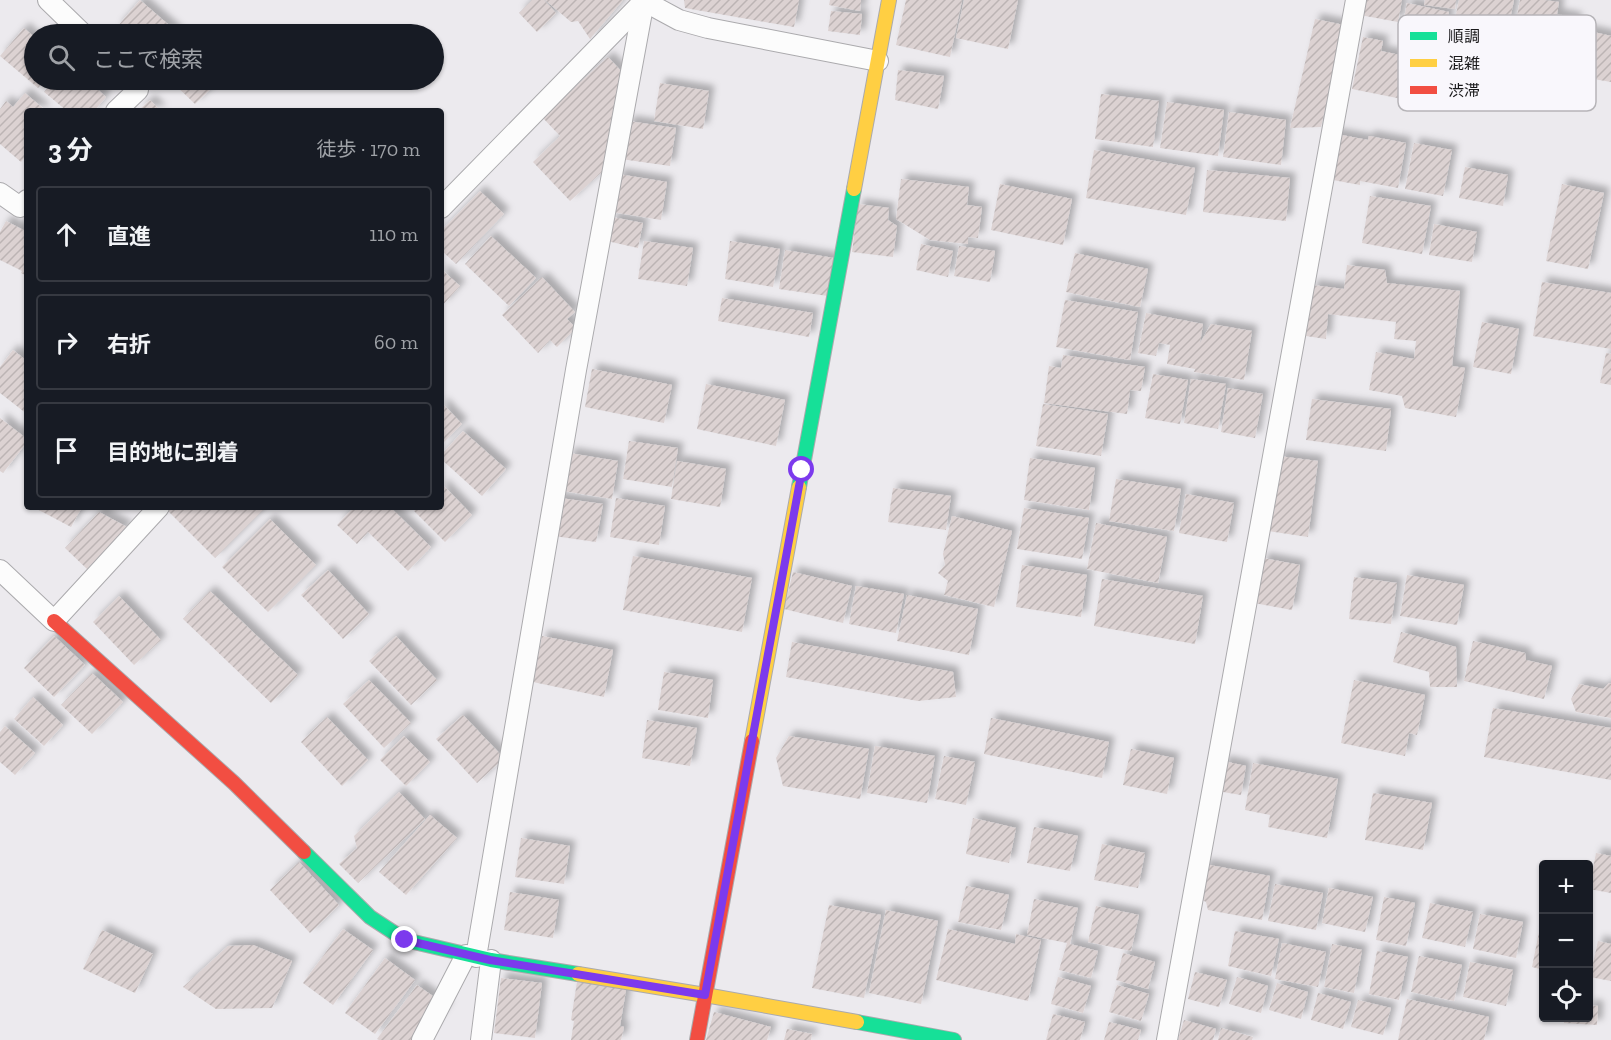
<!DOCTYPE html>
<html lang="ja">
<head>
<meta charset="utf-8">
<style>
  body { margin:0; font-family:"Zilla Slab","Noto Sans JP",serif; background:#242831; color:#f1f3f6 }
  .controls { position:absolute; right:18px; bottom:18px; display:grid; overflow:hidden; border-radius:6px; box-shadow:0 2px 4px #0004 }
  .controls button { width:54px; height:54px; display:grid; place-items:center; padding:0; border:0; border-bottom:2px solid #363941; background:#171b24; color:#f1f3f6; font:30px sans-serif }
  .stop { position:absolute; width:18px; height:18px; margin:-14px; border:4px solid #7c3aed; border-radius:50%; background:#fff }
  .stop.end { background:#7c3aed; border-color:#fff; box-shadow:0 2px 6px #0008 }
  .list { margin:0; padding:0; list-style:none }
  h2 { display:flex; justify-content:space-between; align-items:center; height:78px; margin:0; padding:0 24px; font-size:26px }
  h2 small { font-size:20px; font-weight:400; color:#9ea1a6 }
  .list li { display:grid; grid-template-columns:39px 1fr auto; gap:18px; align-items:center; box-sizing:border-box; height:96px; margin:0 12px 12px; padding:0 12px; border:2px solid #363941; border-radius:6px }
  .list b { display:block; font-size:22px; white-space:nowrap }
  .list em { font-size:20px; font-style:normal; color:#9ea1a6 }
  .icon { flex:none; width:33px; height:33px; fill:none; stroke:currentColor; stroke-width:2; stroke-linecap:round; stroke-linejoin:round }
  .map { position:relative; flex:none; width:1611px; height:1040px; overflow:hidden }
  .search { position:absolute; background:#171b24; box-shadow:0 2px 4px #0004; left:24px; top:24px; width:420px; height:66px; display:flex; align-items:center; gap:15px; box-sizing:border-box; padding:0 21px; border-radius:33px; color:#9ea1a6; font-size:22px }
  .panel { position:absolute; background:#171b24; box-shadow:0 2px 4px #0004; left:24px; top:108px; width:420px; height:402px; border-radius:6px }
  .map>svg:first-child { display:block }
</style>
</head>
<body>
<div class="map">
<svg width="1611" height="1040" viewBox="0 0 1611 1040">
  <defs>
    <pattern id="building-hatch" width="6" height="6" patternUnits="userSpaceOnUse" patternTransform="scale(1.5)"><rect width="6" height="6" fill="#dcd2d2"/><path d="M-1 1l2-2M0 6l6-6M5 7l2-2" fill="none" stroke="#bcb4b4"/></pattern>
    <filter id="shadow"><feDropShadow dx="5.5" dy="-5.5" stdDeviation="3" flood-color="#0004"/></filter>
  </defs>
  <rect width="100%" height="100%" fill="#eceaee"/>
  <!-- building -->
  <g fill="url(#building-hatch)" filter="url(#shadow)">
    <polygon points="140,0 178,33 177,34 123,34 116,28"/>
    <polygon points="532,0 544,0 556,13 537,32 519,13"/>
    <polygon points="545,0 623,0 590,39 578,21 571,22"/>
    <polygon points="684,0 799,0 794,27 685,8"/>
    <polygon points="830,0 861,0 860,11 829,5"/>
    <polygon points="906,0 962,0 950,57 896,45"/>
    <polygon points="964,0 1018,0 1008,49 956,38"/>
    <polygon points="1363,0 1402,0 1398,22 1360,15"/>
    <polygon points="1425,0 1456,0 1455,9 1424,5"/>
    <polygon points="1459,0 1514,0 1498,77 1445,66"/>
    <polygon points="1520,0 1544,0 1559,2 1557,14 1577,18 1569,63 1540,58 1537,74 1507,69"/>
    <polygon points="1407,3 1449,12 1443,43 1401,34"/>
    <polygon points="831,11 862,14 860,35 828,31"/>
    <polygon points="1315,19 1344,25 1321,127 1290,128"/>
    <polygon points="24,28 34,37 34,80 45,80 38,88 0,56"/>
    <polygon points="1585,30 1611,36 1611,82 1576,76"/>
    <polygon points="1363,37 1383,41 1381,51 1414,58 1416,45 1443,50 1432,105 1352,89"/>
    <polygon points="608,57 622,72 603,171 570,201 533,162 560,136 542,117"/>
    <polygon points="898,70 944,76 938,109 895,100"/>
    <polygon points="55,80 87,80 106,97 94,111 67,111 44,92"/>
    <polygon points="170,80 220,80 195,104"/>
    <polygon points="660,83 709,91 703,129 654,121"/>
    <polygon points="25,93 46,111 27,111 27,154 21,162 0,144 0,109 6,101 13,107"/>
    <polygon points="1101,94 1159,101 1153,147 1095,139"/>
    <polygon points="150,100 161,111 138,111"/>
    <polygon points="1167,102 1224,110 1218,156 1160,148"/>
    <polygon points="1229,112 1286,120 1281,165 1223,157"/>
    <polygon points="628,121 676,128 670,166 621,159"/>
    <polygon points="1331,133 1368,140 1369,136 1406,143 1398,188 1360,181 1360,185 1322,178"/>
    <polygon points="1414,143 1452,150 1443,196 1405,189"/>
    <polygon points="1094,150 1195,168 1186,215 1086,198"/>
    <polygon points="1465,167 1508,175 1503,206 1459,198"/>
    <polygon points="1207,170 1290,178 1286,221 1203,212"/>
    <polygon points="618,174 667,182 661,220 612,212"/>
    <polygon points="901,179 969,187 967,205 982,207 978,238 968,237 968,244 930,240 896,219"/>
    <polygon points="1000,184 1072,199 1063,245 991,230"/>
    <polygon points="1562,184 1604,193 1588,269 1546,261"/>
    <polygon points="480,191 504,214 456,264 441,250 441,231"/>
    <polygon points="1370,196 1431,206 1422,254 1362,243"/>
    <polygon points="858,204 889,208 888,220 897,226 893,257 852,252"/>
    <polygon points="612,217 643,223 638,248 607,241"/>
    <polygon points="6,221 27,232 27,276 21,273 22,271 0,260 0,232"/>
    <polygon points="1434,224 1477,232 1472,262 1429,255"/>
    <polygon points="491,236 536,278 509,306 465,264"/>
    <polygon points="644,241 693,248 687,286 638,279"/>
    <polygon points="730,241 780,249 773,287 725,279"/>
    <polygon points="921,244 953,251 948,277 916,270"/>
    <polygon points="959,246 995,251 990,282 954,276"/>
    <polygon points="785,250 834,258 828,296 779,289"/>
    <polygon points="1075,253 1148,269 1140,307 1066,292"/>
    <polygon points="1347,265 1385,270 1387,283 1460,291 1452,366 1465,368 1456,417 1405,408 1402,396 1369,390 1376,352 1414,359 1416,341 1394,339 1396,322 1328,314 1326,339 1306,336 1312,285 1344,289"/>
    <polygon points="441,269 460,286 441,307"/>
    <polygon points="542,277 575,312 567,319 576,328 557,347 550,340 538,353 502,315"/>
    <polygon points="1542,282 1611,293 1611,349 1533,336"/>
    <polygon points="722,298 813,313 809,337 718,321"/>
    <polygon points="1065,300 1138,312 1130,360 1056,347"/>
    <polygon points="1146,313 1203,324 1200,343 1211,324 1252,331 1244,380 1194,372 1195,369 1167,364 1170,345 1159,343 1156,356 1138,353"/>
    <polygon points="1482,322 1519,329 1511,374 1473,367"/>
    <polygon points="13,350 27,361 27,414 0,393 0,367"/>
    <polygon points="1606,353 1611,354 1611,385 1600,383"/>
    <polygon points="1063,355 1145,367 1141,391 1130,390 1127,414 1044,403 1049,366 1061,368"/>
    <polygon points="592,369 672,385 664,423 585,407"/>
    <polygon points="1153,374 1188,380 1180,424 1145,418"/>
    <polygon points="1191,379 1226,384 1218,429 1184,423"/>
    <polygon points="706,384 785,400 776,446 697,429"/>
    <polygon points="1228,388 1263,394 1255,438 1221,432"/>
    <polygon points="1312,399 1391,409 1386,451 1306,440"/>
    <polygon points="441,402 462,424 441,445"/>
    <polygon points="1043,404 1108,414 1101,456 1036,446"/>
    <polygon points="0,418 27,439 27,442 3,473 0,471"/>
    <polygon points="463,431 506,469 482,496 441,459 441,455"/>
    <polygon points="629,441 678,448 672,487 623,479"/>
    <polygon points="569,453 618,461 612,499 563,491"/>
    <polygon points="1278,456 1318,461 1308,537 1268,531"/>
    <polygon points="1030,458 1095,468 1089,510 1024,500"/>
    <polygon points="677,461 726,469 720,507 671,499"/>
    <polygon points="1116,479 1181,489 1174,531 1109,521"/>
    <polygon points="441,483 472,515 445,542 414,511 418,507 441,507"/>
    <polygon points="893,488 951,496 946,530 888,522"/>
    <polygon points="1186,494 1234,503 1227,542 1179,533"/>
    <polygon points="553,497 603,504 596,542 547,535"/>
    <polygon points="616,498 665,506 659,545 610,537"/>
    <polygon points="33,507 82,507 71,527"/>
    <polygon points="172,507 260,507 263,510 215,558 168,511"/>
    <polygon points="354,507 390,507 431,547 408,571 368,532 357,544 337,525"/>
    <polygon points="1024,508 1089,518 1082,559 1017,549"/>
    <polygon points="99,512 127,527 87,569 65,548"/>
    <polygon points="952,516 1012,531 994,607 944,595 948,581 938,573 945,565 943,554"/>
    <polygon points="270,519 316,565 268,612 222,567"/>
    <polygon points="1096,523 1167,537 1158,583 1087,569"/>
    <polygon points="633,556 752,578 742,632 623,610"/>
    <polygon points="1263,558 1300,565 1292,610 1254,603"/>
    <polygon points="1022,565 1087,575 1081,617 1016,607"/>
    <polygon points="328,570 369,614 343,639 301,595"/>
    <polygon points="793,572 852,586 843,623 784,609"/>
    <polygon points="1407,575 1464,585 1457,625 1400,616"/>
    <polygon points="1354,577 1397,583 1391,624 1349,619"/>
    <polygon points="1102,579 1203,596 1195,644 1094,626"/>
    <polygon points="856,586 904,594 896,633 849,624"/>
    <polygon points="210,591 298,675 271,703 183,619"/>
    <polygon points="907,595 978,609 969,655 897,641"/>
    <polygon points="119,596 161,640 134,665 93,622"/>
    <polygon points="1401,632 1456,647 1457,687 1430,687 1429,672 1393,662"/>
    <polygon points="54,636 85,665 54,697 24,668"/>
    <polygon points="396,636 437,680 411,705 369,661"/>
    <polygon points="542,636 613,650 604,697 533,682"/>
    <polygon points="1473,641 1525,653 1526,660 1552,666 1544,699 1464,681"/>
    <polygon points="792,642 953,672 956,697 918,701 786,677"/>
    <polygon points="664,672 713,680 708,718 658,710"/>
    <polygon points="92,673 123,702 92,734 61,705"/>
    <polygon points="369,680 411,723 384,748 343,704"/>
    <polygon points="1354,680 1425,695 1417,735 1409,733 1405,756 1341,743"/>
    <polygon points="1609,683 1611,684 1611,718 1576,712 1571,699 1579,684 1603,689"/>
    <polygon points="33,697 63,725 44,746 14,719"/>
    <polygon points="1493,708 1611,728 1611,780 1484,757"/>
    <polygon points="463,715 504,758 477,783 436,739"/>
    <polygon points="327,717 368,760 342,786 301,742"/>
    <polygon points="991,718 1109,742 1102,778 984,754"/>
    <polygon points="647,720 697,728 690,766 642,758"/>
    <polygon points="5,726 35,753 15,775 0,762 0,732"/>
    <polygon points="404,736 430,762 406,786 380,760"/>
    <polygon points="789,736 869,749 860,799 783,786 776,758"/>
    <polygon points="875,746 935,756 927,803 867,793"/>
    <polygon points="1131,749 1174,758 1167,794 1123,785"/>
    <polygon points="944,756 975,762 966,805 935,799"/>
    <polygon points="1223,761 1246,766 1241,795 1217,791"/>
    <polygon points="1253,763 1338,779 1327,838 1268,827 1270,815 1245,810"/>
    <polygon points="399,792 425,819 358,883 339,864 357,848 354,836"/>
    <polygon points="1373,793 1432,803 1423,850 1365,840"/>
    <polygon points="430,815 457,838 406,895 379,872"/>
    <polygon points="973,818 1016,828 1009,863 966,854"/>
    <polygon points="1034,827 1078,836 1070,871 1027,863"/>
    <polygon points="521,838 570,846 564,884 515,877"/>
    <polygon points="1102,844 1145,853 1138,888 1094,880"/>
    <polygon points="1596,853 1611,856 1611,893 1589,889"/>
    <polygon points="299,862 339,905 310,933 270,890"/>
    <polygon points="1204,864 1270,876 1262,920 1208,910 1206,902 1198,898"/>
    <polygon points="1275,884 1323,893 1316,930 1268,921"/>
    <polygon points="966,886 1009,895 1001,930 958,922"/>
    <polygon points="1329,888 1373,897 1365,932 1322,923"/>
    <polygon points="510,892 559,900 553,938 504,930"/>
    <polygon points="1384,897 1415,903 1406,946 1376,940"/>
    <polygon points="1034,899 1078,908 1070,944 1098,951 1091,978 1059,970 1067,943 1027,935"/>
    <polygon points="1430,903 1473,912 1465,947 1422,938"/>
    <polygon points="829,905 881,915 864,998 812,988"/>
    <polygon points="1096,906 1139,915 1131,951 1088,942"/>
    <polygon points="886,910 938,921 921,1004 869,993"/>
    <polygon points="1480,914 1523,922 1516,958 1473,949"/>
    <polygon points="343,929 373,950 333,1005 303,983"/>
    <polygon points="948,929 1015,944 1016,934 1041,940 1028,1001 936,980"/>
    <polygon points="102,930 153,954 135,993 83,969"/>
    <polygon points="1235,931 1279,939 1271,976 1228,966"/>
    <polygon points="1539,932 1544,933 1544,970 1532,967"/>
    <polygon points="1598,941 1611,944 1611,981 1590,977"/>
    <polygon points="1282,943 1326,952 1318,987 1275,979"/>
    <polygon points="1332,944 1362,950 1354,993 1324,987"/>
    <polygon points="253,945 292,961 272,1008 216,1009 183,987 228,946"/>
    <polygon points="1377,951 1408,957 1399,1000 1369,994"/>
    <polygon points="1123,953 1155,962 1148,989 1116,980"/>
    <polygon points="1419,956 1462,965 1454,1001 1411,992"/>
    <polygon points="385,958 415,980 375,1034 345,1013"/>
    <polygon points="1470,962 1513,970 1506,1006 1463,997"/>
    <polygon points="1195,972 1227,980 1219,1007 1188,999"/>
    <polygon points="1058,977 1091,986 1083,1013 1051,1004"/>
    <polygon points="1237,977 1268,986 1261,1013 1229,1004"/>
    <polygon points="501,978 542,983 535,1038 494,1033"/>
    <polygon points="577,982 626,990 620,1026 624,1027 621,1040 571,1040 574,1021 571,1020"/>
    <polygon points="1277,983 1308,992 1301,1019 1269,1010"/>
    <polygon points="417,985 447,1006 422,1040 379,1040 377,1039"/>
    <polygon points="1117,985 1149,994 1141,1021 1109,1012"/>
    <polygon points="1318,993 1351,1002 1343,1029 1311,1020"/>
    <polygon points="1407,999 1489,1017 1484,1040 1398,1040"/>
    <polygon points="1358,1000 1391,1008 1383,1035 1351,1027"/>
    <polygon points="1588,1005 1598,1006 1597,1025 1564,1023 1564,1018 1588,1018"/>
    <polygon points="714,1012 771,1027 767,1040 706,1040"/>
    <polygon points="1053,1014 1085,1022 1080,1040 1046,1040"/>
    <polygon points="1184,1020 1216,1029 1213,1040 1178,1040"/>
    <polygon points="1109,1022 1141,1030 1138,1040 1104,1040"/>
    <polygon points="1221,1028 1253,1037 1252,1040 1218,1040"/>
    <polygon points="787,1029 812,1034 811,1040 784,1040"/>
  </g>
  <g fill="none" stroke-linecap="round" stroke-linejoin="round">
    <defs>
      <g id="lane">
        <polyline points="48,0 83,34"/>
        <polyline points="642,0 679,20 708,28 878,61"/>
        <polyline points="116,111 138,90 128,80"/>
        <polyline points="0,193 20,207 27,200"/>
        <polyline points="441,208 645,0"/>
        <polyline points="0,570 54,621 159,507"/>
        <polyline points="476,957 576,370 644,1"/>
        <polyline points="422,1040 466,955"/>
        <polyline points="481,1040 491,960"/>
        <polyline points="1167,1040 1356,0"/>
      </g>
      <g id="fast">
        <polyline points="799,487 854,189"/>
        <polyline points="304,852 370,917 405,940 491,960 578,974"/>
        <polyline points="857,1022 954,1040"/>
      </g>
      <g id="slow">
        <polyline points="854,189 889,0"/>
        <polyline points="752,741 799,487"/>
        <polyline points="578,974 705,995 857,1022"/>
      </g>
      <g id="jam">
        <polyline points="54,621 234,783 304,852"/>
        <polyline points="697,1040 752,741"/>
      </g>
    </defs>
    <!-- lane casing -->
    <use href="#lane" stroke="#abaaad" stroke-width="22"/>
    <!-- fast casing -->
    <use href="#fast" stroke="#abaaad" stroke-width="16"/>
    <!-- slow casing -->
    <use href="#slow" stroke="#abaaad" stroke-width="16"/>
    <!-- jam casing -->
    <use href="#jam" stroke="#abaaad" stroke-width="16"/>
    <!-- lane -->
    <use href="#lane" stroke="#fcfcfc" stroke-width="20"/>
    <!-- fast -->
    <use href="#fast" stroke="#16e098" stroke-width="14"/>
    <!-- slow -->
    <use href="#slow" stroke="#ffcf43" stroke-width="14"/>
    <!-- jam -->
    <use href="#jam" stroke="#f24e42" stroke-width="14"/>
  </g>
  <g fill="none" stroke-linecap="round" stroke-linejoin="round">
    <!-- route -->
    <polyline stroke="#7c3aed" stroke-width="8" points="405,940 490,960 705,995 802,470"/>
  </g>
  <!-- legend -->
  <rect x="1398" y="15" width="198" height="96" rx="9" fill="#f9f7fc" stroke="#b6b4b8" stroke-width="1.5"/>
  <rect x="1410" y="32" width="27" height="8" fill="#16e098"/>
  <rect x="1410" y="59" width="27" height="8" fill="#ffcf43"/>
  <rect x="1410" y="86" width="27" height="8" fill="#f24e42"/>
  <g font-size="16" fill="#1a191b">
    <text x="1448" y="42">順調</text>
    <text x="1448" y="69">混雑</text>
    <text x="1448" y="96">渋滞</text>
  </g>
</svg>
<div class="controls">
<button>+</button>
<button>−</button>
<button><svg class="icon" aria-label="locate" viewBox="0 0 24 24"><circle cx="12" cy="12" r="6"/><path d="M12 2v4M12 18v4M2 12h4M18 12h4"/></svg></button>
</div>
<div class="stop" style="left:802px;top:470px"></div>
<div class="stop end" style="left:405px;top:940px"></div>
<div class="search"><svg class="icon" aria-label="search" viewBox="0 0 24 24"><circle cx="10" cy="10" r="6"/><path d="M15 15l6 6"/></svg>ここで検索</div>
<section class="panel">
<h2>3 分<small>徒歩 · 170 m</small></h2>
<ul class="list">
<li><svg class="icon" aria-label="ahead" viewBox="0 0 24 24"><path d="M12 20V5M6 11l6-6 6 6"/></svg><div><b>直進</b></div><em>110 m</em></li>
<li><svg class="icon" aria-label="right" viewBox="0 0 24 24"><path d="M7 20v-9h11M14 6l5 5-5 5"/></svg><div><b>右折</b></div><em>60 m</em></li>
<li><svg class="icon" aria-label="arrive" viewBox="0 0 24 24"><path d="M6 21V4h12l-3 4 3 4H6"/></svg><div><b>目的地に到着</b></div></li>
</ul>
</section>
</div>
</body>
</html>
